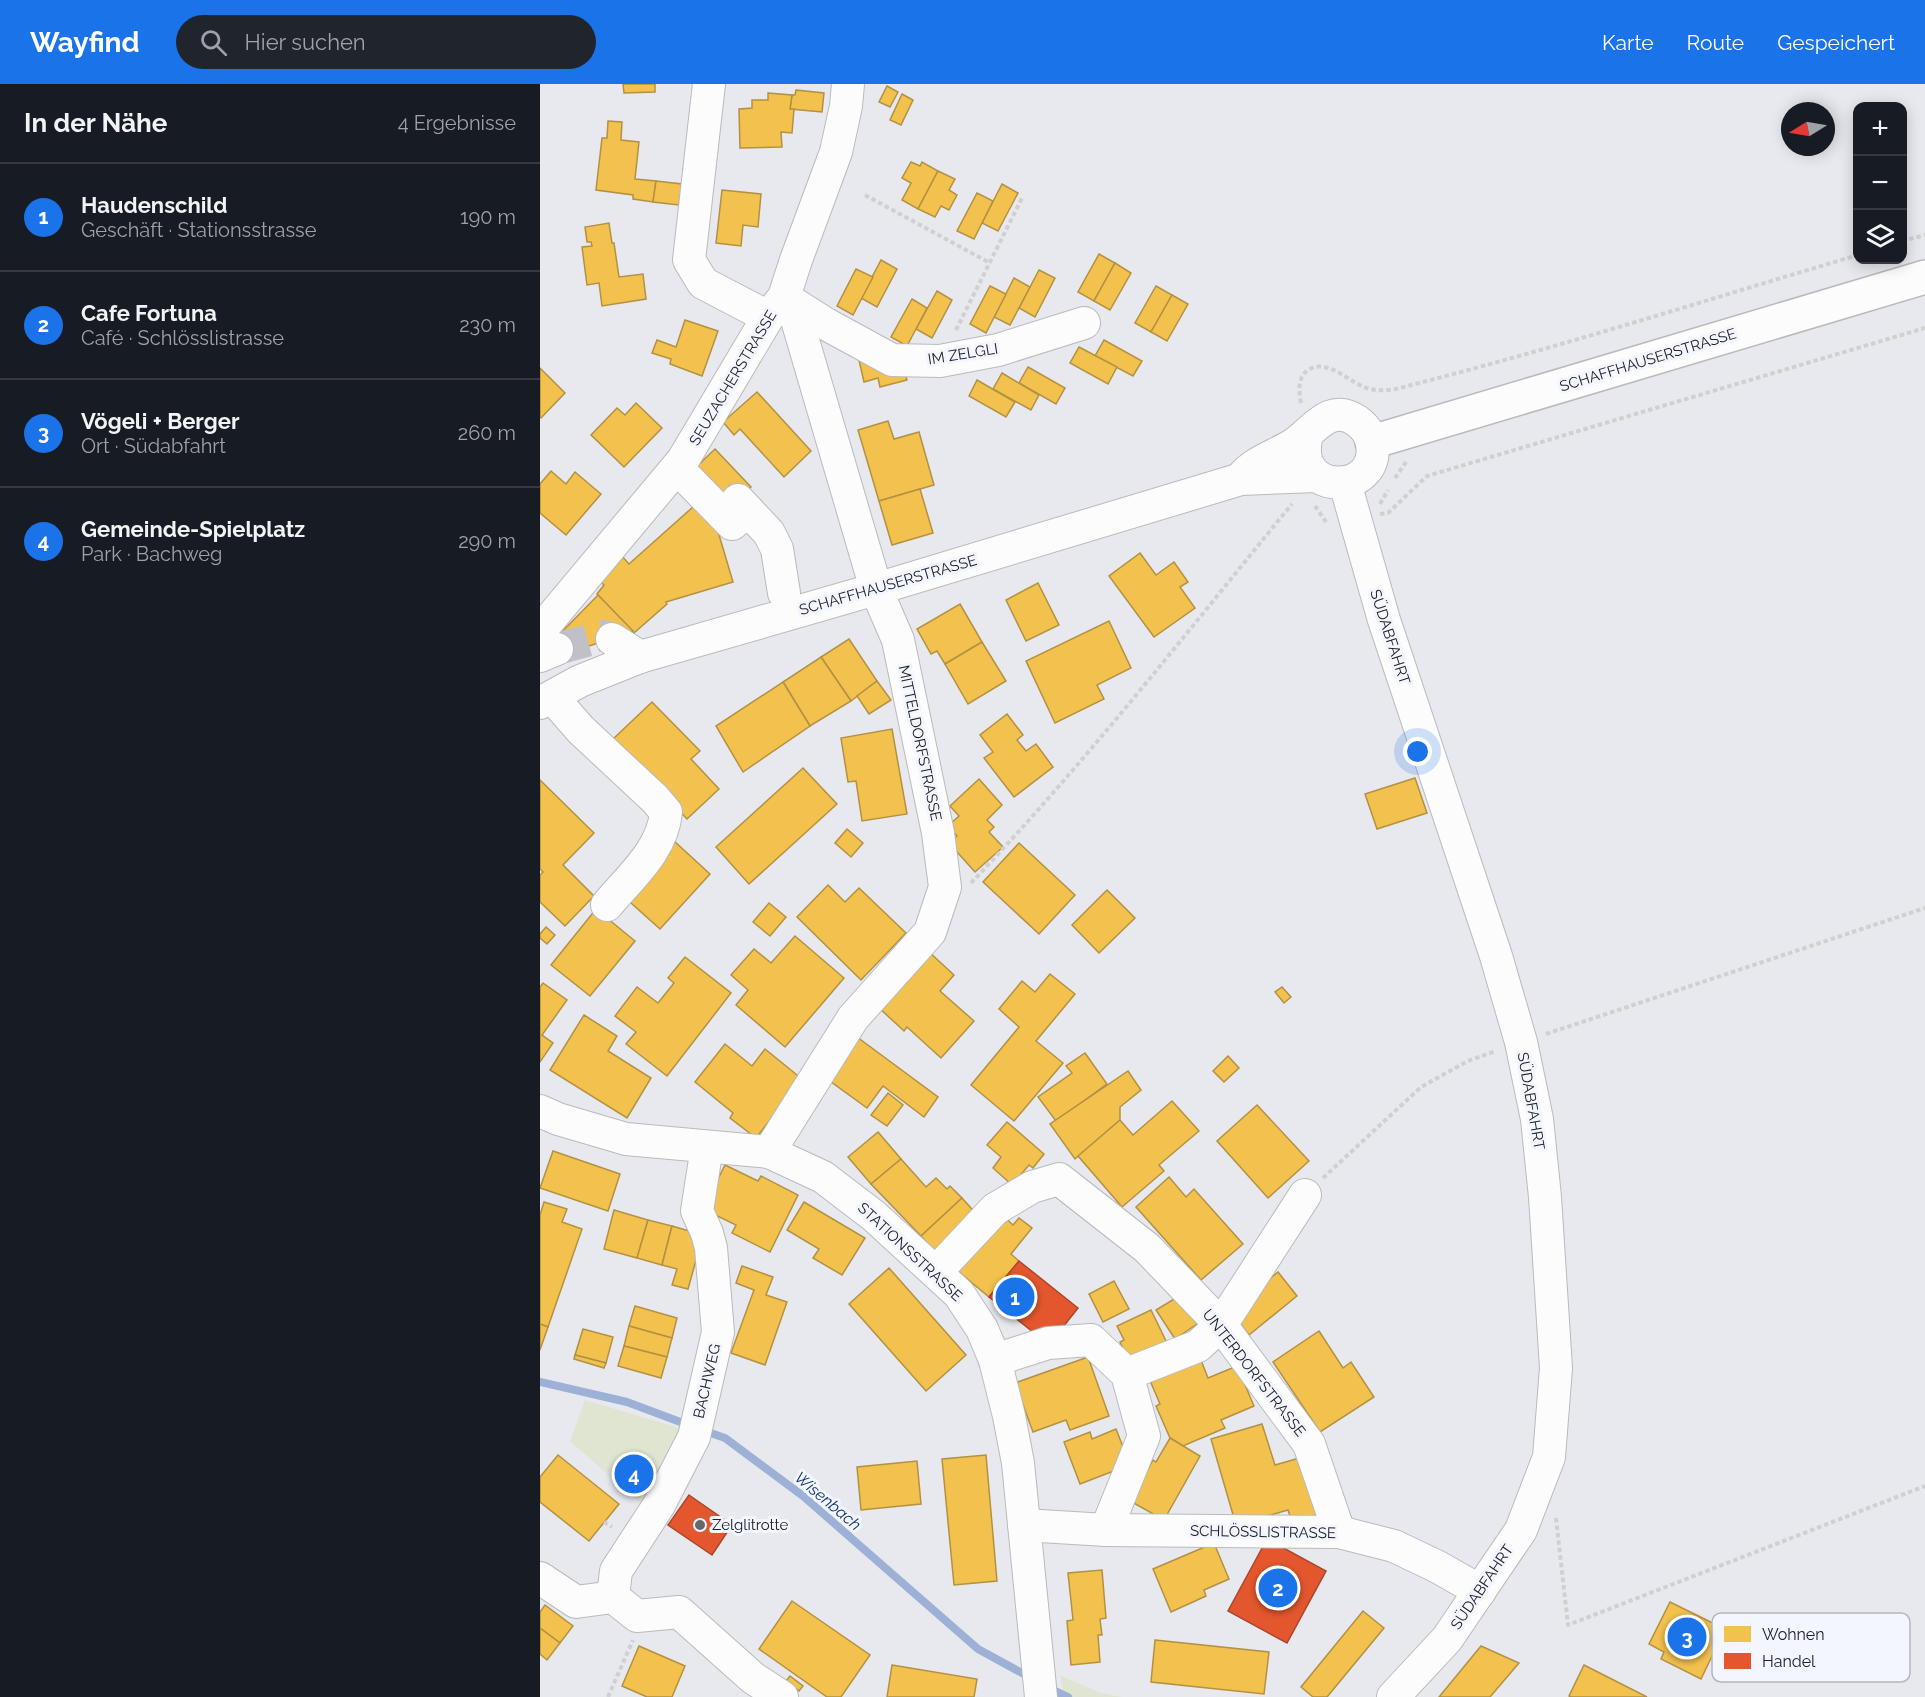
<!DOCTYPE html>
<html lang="de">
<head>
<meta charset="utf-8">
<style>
  body { margin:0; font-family:Raleway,sans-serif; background:#20242c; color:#f1f3f6 }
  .controls { position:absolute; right:18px; top:18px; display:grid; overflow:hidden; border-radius:12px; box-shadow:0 3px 15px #0003 }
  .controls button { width:54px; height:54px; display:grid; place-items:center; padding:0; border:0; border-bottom:2px solid #363941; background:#171b24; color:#f1f3f6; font:30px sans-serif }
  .compass { position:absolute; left:1241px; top:18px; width:54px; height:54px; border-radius:50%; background:#171b24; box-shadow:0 3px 15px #0003; rotate:259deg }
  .you { position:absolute; left:878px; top:668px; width:21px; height:21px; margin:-15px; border:4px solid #fff; border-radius:50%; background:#1a73e8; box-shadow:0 0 0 9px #1a73e833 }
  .badge { display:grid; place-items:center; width:39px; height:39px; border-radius:50%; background:#1a73e8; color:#fff; font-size:20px; font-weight:700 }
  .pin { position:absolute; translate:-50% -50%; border:3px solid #fff; box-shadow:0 2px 6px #0006 }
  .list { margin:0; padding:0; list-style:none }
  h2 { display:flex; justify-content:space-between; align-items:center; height:78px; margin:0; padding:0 24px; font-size:26px }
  h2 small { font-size:20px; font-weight:400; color:#9ea1a6 }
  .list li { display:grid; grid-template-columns:39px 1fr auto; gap:18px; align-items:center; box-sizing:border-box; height:108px; padding:0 24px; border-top:2px solid #363941 }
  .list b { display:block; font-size:22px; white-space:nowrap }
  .list p { margin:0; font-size:20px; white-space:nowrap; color:#9ea1a6 }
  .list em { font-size:20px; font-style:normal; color:#9ea1a6 }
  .icon { flex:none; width:33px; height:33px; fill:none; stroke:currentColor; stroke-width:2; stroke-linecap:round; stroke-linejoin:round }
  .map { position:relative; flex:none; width:1385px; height:1613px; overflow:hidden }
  header { display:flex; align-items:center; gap:36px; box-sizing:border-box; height:84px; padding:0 30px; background:#1a73e8; color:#fff }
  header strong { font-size:28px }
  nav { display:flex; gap:33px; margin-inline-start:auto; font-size:21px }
  .search { width:420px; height:54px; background:#20242c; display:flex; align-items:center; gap:15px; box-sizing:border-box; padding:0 21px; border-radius:33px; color:#9ea1a6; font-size:22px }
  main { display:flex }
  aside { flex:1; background:#171b24 }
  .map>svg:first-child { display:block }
</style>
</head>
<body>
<header>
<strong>Wayfind</strong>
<div class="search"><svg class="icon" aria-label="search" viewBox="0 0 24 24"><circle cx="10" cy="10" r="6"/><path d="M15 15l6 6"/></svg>Hier suchen</div>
<nav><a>Karte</a><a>Route</a><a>Gespeichert</a></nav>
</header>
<main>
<aside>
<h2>In der Nähe<small>4 Ergebnisse</small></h2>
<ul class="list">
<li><span class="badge">1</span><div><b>Haudenschild</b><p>Geschäft · Stationsstrasse</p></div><em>190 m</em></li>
<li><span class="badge">2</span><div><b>Cafe Fortuna</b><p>Café · Schlösslistrasse</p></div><em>230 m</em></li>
<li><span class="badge">3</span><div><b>Vögeli + Berger</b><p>Ort · Südabfahrt</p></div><em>260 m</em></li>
<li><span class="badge">4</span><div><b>Gemeinde-Spielplatz</b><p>Park · Bachweg</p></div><em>290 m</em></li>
</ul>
</aside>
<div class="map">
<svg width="1385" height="1613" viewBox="0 0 1385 1613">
  <rect width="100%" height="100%" fill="#e8e9ee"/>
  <!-- green -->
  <g fill="#dfe5d1">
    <polygon points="45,1316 139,1344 106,1424 30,1357"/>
    <polygon points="520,1591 560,1609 582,1613 524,1613"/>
  </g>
  <!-- homes -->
  <g fill="#f2c14e" stroke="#b39142" stroke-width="1.5">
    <polygon points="83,0 115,0 115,8 84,9"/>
    <polygon points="347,2 358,8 350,23 339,18"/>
    <polygon points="256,6 284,9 282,28 250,25 252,11 255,11"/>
    <polygon points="228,9 252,11 250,25 254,25 252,49 241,48 242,63 200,64 199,25 212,24 212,16 228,16"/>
    <polygon points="362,10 373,16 361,41 350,36"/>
    <polygon points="68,37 82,38 81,56 99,58 95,95 116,97 113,118 93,115 93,111 56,106 62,54 67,54"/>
    <polygon points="371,78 380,82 382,78 398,87 378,125 362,116 371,99 362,94"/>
    <polygon points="398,87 415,95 409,106 417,111 409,126 401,122 395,133 378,125"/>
    <polygon points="116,97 142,100 139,121 113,118"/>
    <polygon points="462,100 478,109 458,147 442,139"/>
    <polygon points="182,106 221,110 218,143 203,141 201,162 176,159"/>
    <polygon points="437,109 453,117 434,155 417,147"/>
    <polygon points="69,139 72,159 74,159 79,193 103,190 106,215 62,222 59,199 47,201 42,163 52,162 51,158 47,158 45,143"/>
    <polygon points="559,170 575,179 554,217 538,208"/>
    <polygon points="341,176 357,185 337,223 321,214"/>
    <polygon points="575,179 591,189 570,226 554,217"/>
    <polygon points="316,185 333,193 313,231 297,222"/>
    <polygon points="499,186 515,194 495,233 479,224"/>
    <polygon points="474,194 490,203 470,241 454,233"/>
    <polygon points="450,202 466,210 446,249 430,240"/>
    <polygon points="616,202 632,211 611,248 595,239"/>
    <polygon points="397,207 412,216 392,254 376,245"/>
    <polygon points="632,211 648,220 627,257 611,248"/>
    <polygon points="372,215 387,224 367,262 351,253"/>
    <polygon points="145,236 178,247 162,292 130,280 131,275 112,269 117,256 136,263"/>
    <polygon points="564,256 602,277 593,292 555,272"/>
    <polygon points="539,263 577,283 568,300 530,279"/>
    <polygon points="337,271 362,280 367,296 340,303 338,294 324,298 319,276"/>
    <polygon points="488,283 525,304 516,320 479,299"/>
    <polygon points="0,284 25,309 1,334 0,333"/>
    <polygon points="462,289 499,311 491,326 453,305"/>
    <polygon points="437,296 475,318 466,333 429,312"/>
    <polygon points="217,308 271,367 244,393 200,345 194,351 183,338"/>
    <polygon points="96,319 122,344 84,383 51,351 77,324 85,331"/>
    <polygon points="348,337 354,355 379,348 394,401 339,417 318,346"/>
    <polygon points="175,365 211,403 188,425 152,387"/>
    <polygon points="11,387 26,400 35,388 61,410 26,451 0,429 0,400"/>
    <polygon points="380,405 393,449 352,461 339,417"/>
    <polygon points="154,422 177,444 193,498 126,518 127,520 94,549 57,510 64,501 58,496 81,471 89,480"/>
    <polygon points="600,469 616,491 634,478 648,498 640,503 655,524 614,553 569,492"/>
    <polygon points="498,499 519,541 486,557 466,516"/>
    <polygon points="58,511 93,547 20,572 15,555"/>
    <polygon points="420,520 442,558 405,580 397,567 391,570 377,545"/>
    <polygon points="569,537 591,584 557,601 564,615 515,639 486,577"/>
    <polygon points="309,555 337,597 311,617 281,573"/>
    <polygon points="442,558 466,597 428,620 405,580"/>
    <polygon points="281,573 311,617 270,642 243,598"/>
    <polygon points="337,597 351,616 329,630 317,612"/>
    <polygon points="243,598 270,642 203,688 176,642"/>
    <polygon points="112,618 160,667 151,675 179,705 147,735 72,656"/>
    <polygon points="467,630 483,651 477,656 486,667 496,660 513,683 474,713 444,674 453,668 440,651"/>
    <polygon points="352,645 367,730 322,737 316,697 308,698 301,654"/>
    <polygon points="263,684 297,720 209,800 176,763"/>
    <polygon points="875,694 887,729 837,745 825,710"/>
    <polygon points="439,695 462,721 447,736 454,743 449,748 463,763 435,788 409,759 417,752 408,742 419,732 410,722"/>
    <polygon points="0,696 54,749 23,781 54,812 25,842 0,818 0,791 3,788 0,785"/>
    <polygon points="307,745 323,759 311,773 295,759"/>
    <polygon points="133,756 170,790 120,845 82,811"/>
    <polygon points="479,759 535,811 499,850 443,798"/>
    <polygon points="288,801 305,818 319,804 366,849 321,896 257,833"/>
    <polygon points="567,806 595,834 559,869 532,841"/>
    <polygon points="229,819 246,833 230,852 213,838"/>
    <polygon points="56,825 95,857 50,912 11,881"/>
    <polygon points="6,843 15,851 7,860 0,854 0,850"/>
    <polygon points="255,852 304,894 245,963 196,921 208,906 191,891 214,865 231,879"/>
    <polygon points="387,866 414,891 400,907 434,937 401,974 367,943 364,947 337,922"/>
    <polygon points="145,873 191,909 127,992 86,960 96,948 75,932 97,903 118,919 134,899 128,894"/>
    <polygon points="510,890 535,910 496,957 523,979 474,1037 431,1001 479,943 459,925 482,897 495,908"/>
    <polygon points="3,899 27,916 2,951 13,959 0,978 0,903"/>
    <polygon points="742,903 751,913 744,919 735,908"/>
    <polygon points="44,931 77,952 68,967 111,994 87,1034 10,986"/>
    <polygon points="313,950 398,1013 384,1033 343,1002 327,1024 283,992"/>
    <polygon points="185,960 212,982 225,965 262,995 216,1054 190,1034 193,1029 155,998"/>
    <polygon points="545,969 567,1000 516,1037 498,1013 532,989 526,982"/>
    <polygon points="688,972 699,984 684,998 673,987"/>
    <polygon points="588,987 601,1006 580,1023 580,1036 535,1075 510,1040"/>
    <polygon points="348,1009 363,1021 347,1042 331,1031"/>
    <polygon points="632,1017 659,1047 619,1081 624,1087 582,1123 538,1072 580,1036 593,1051"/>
    <polygon points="717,1021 769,1077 728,1114 677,1057"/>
    <polygon points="467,1038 504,1070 493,1084 489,1081 472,1101 453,1084 461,1073 447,1061"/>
    <polygon points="338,1048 361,1075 331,1100 308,1073"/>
    <polygon points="13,1067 80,1090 68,1127 0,1104"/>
    <polygon points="361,1075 386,1103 396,1094 407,1105 410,1102 422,1114 381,1152 331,1100"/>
    <polygon points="185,1081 218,1097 221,1092 258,1111 230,1168 192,1149 196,1141 163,1125"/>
    <polygon points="629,1093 646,1113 654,1105 703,1160 661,1196 596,1123"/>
    <polygon points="422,1114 439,1133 397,1171 381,1152"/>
    <polygon points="4,1118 27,1125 22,1138 42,1145 8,1243 0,1240 0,1131"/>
    <polygon points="264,1118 325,1154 302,1191 273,1174 279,1165 247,1146"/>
    <polygon points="74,1126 108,1136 97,1174 64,1165"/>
    <polygon points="460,1129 473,1141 479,1134 492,1144 471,1170 479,1177 449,1213 414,1184"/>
    <polygon points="108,1136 132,1142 122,1181 97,1174"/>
    <polygon points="132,1142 163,1151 148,1205 132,1201 137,1185 122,1181"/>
    <polygon points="202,1182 233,1193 226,1211 247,1218 225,1281 191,1269 214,1206 196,1199"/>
    <polygon points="349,1184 426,1271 386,1307 309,1220"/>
    <polygon points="738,1188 757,1212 709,1251 693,1231 701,1218"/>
    <polygon points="574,1197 589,1225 563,1238 549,1210"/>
    <polygon points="639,1212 657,1240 635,1255 616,1226"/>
    <polygon points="95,1222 137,1234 132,1254 89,1242"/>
    <polygon points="611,1226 627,1259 589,1278 580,1258 584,1256 577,1242"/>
    <polygon points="0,1240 8,1243 0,1266"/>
    <polygon points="89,1242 132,1254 127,1273 84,1262"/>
    <polygon points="43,1245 73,1253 66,1279 35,1271"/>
    <polygon points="779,1247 803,1284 811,1278 834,1313 780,1348 733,1278"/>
    <polygon points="84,1262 127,1273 121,1294 78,1282"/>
    <polygon points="35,1271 66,1279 64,1284 34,1275"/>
    <polygon points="659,1271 668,1294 697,1282 714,1322 681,1336 685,1344 643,1362 630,1354 616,1322 620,1320 608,1292"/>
    <polygon points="548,1273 569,1332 530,1346 526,1336 493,1348 475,1299"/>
    <polygon points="722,1340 735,1381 763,1373 780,1430 752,1438 748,1426 696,1441 671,1355"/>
    <polygon points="576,1345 585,1368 579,1371 584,1383 540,1400 524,1358 550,1348 552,1355"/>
    <polygon points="630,1354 660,1372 624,1436 590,1417 613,1376 616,1378"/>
    <polygon points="18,1371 79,1420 49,1457 0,1418 0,1393"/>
    <polygon points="446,1371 457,1497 414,1501 402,1375"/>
    <polygon points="377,1377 381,1420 321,1426 317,1383"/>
    <polygon points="674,1459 689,1495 664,1506 666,1512 631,1528 613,1485"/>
    <polygon points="562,1486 566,1534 560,1535 562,1551 558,1551 560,1578 531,1581 527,1537 533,1536 528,1489"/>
    <polygon points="252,1517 330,1571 301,1613 287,1613 219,1565"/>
    <polygon points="1130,1518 1185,1545 1161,1595 1121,1575 1124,1568 1109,1560"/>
    <polygon points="5,1521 33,1542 20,1559 0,1544 0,1528"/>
    <polygon points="823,1527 844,1544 787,1613 773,1613 761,1603"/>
    <polygon points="0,1544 20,1559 7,1576 0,1570"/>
    <polygon points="615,1556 729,1568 724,1610 611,1598"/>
    <polygon points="99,1562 145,1582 132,1613 107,1613 82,1602"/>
    <polygon points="941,1562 979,1579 950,1613 899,1613"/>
    <polygon points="352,1581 437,1595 434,1613 347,1613"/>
    <polygon points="1044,1581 1107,1613 1031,1613 1029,1612"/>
    <polygon points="250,1592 263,1602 259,1607 246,1597"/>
  </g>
  <!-- shops -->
  <g fill="#e4572e" stroke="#aa472b" stroke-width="1.5">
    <polygon points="479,1177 538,1224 519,1248 493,1248 449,1213"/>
    <polygon points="149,1411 192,1441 172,1471 128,1441"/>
    <polygon points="727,1455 786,1487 747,1559 688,1527"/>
  </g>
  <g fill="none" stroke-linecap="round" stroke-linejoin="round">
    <!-- stream -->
    <g stroke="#9cb1d5" stroke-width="8">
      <polyline points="0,1298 87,1318 151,1342"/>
      <polyline points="162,1346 185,1354 263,1412 438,1565 491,1594"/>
      <polyline points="509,1604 528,1613"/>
    </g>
    <!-- minor-tunnel -->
    <polyline stroke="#c0c1c6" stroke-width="32" stroke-dasharray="32 16" stroke-linecap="butt" points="17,565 64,552 72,555"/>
    <defs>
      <g id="minor">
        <polyline points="169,0 149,176 163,199 228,233"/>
        <polyline points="245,214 286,240 352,276 400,277 458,266 544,239"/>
        <polyline points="137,384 192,440 208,427"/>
        <path d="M701,394C714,378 734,372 751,362C772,350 788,317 817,337C824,342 830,350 832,359C841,413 750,413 767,351"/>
        <polyline points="805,399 844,536 956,872 981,958 997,1035 1005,1113 1016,1284 1009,1373 981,1446 907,1555 853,1613"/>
        <polyline points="198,416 229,449 237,465 244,509"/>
        <polyline points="0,547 143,376 228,233 244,213 256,176 296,68 306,22 308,0"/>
        <polyline points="72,555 100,573"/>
        <polyline points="0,572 17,565"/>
        <path d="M12,613L41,646L115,715L126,728C123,766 90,793 67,821"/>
        <polyline points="0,619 40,597 100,573 336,505 701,395 777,392"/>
        <polyline points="0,1027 18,1035 86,1055 229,1068 283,1093 334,1132 419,1210 442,1245 455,1276 469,1332 478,1379 501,1613"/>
        <polyline points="229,1068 313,934 390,848 405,803 398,749 358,556 336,505 257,236 244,213"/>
        <polyline points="396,1188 455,1125 492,1103 519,1095 607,1164 681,1241 769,1360 799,1448"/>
        <polyline points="455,1276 508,1259 551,1256 587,1290 604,1352 566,1446"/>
        <polyline points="587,1290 658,1262 681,1241 765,1111"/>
        <polyline points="484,1441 566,1446 799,1448 854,1462 898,1483 940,1507"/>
        <polyline points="0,1494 36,1518 73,1513 97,1532 139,1528 213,1594 242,1613"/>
        <polyline points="73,1513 76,1487 119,1421 154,1353 178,1248 171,1164 167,1149 157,1127 167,1063"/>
      </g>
      <polyline id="major" points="832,358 1385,193"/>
    </defs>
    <!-- minor casing -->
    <use href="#minor" stroke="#b9babe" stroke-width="34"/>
    <!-- major casing -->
    <use href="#major" stroke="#b9babe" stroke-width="36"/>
    <!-- path -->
    <g stroke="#d0d0d1" stroke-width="4" stroke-dasharray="4.5 3" stroke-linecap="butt">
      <polyline points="325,111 450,179"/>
      <polyline points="1362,157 1385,151"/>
      <polyline points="416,246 483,112"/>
      <path d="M761,319C759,307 757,294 768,286C789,273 811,301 830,305C844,308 858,305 871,301C1021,263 1169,215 1318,171"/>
      <polyline points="855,394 866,378"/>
      <polyline points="840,420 848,406"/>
      <polyline points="775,422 786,438"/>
      <polyline points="840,430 848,429 887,392 1385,244"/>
      <path d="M431,799C545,679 647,548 752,420"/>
      <polyline points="1006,950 1385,824"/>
      <polyline points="783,1094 881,1003 928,977 956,967"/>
      <polyline points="1016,1434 1028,1541 1385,1402"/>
      <polyline points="64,1438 72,1443"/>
      <polyline points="68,1613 93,1556"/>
    </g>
    <!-- minor -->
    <use href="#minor" stroke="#fcfcfc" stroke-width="32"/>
    <!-- major -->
    <use href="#major" stroke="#fcfcfc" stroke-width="33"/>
  </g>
  <!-- markers -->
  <circle fill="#67686b" stroke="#f3f6fe" stroke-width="2" cx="160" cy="1441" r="6"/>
  <g text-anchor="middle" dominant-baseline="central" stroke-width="6" stroke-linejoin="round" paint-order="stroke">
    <!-- street labels -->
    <g font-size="15" fill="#212225" stroke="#f3f6fe">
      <text transform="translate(423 270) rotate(-9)">IM ZELGLI</text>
      <text transform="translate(1108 276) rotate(-17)">SCHAFFHAUSERSTRASSE</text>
      <text transform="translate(193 294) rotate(-59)">SEUZACHERSTRASSE</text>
      <text transform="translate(348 501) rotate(-16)">SCHAFFHAUSERSTRASSE</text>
      <text transform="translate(850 553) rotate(72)">SÜDABFAHRT</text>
      <text transform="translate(380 659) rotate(78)">MITTELDORFSTRASSE</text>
      <text transform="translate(991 1017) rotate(80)">SÜDABFAHRT</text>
      <text transform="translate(370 1168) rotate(43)">STATIONSSTRASSE</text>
      <text transform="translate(714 1289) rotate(52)">UNTERDORFSTRASSE</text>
      <text transform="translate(167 1297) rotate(-77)">BACHWEG</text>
      <text transform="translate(723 1448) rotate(1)">SCHLÖSSLISTRASSE</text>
      <text transform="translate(942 1503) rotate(-56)">SÜDABFAHRT</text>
    </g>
    <!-- poi labels -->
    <g font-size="15" fill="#212225" stroke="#f3f6fe" text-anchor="start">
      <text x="172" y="1441">Zelglitrotte</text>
    </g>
    <!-- water labels -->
    <g font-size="16" font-style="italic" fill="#133570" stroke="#f3f6fe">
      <text transform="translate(288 1417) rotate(40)">Wisenbach</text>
    </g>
  </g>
  <!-- legend -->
  <rect x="1172" y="1529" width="198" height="69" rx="9" fill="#f3f6fe" stroke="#b4b6bd" stroke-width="1.5"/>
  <rect x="1184" y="1542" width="27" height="16" fill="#f2c14e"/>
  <rect x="1184" y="1569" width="27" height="16" fill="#e4572e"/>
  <g font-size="16" fill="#212225">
    <text x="1222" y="1556">Wohnen</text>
    <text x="1222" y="1583">Handel</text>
  </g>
</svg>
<div class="controls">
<button>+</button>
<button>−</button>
<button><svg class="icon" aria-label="layers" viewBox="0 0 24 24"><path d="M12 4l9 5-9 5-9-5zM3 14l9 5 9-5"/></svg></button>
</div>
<svg class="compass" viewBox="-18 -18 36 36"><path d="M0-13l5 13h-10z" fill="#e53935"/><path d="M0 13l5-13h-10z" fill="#9ea1a6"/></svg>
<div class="you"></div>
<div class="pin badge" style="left:475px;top:1213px">1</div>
<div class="pin badge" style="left:738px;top:1504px">2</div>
<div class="pin badge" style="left:1147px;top:1553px">3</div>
<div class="pin badge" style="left:94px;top:1390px">4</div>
</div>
</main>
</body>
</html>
